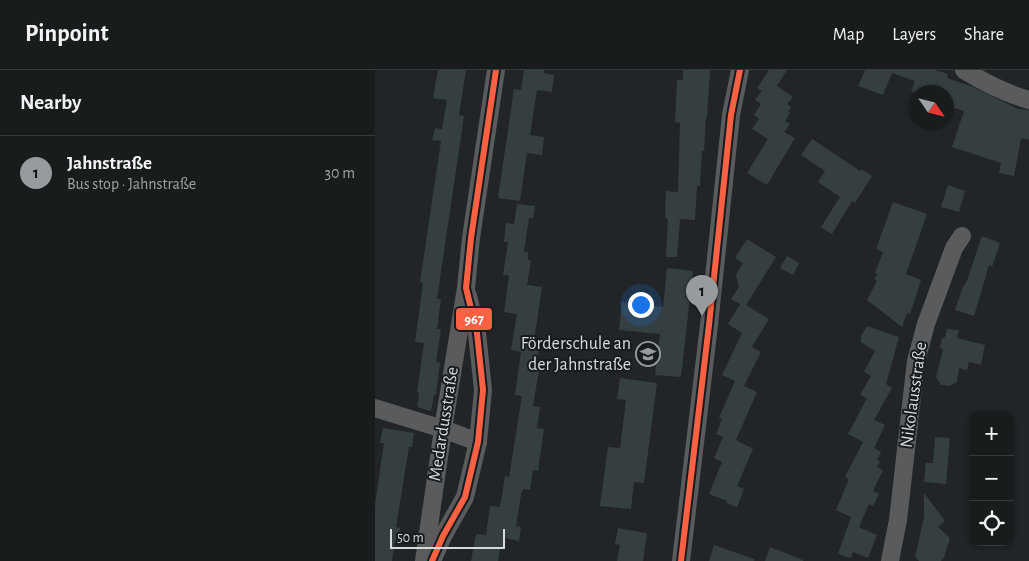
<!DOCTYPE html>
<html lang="en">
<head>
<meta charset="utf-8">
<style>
  body { margin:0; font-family:"Alegreya Sans",sans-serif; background:#26292a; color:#f1f3f6 }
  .controls { position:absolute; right:15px; bottom:15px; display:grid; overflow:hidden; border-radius:10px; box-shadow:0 1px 4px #0004 }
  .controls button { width:45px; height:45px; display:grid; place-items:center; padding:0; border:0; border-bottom:1px solid #373a3b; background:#191c1d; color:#f1f3f6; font:25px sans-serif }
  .compass { position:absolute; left:534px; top:15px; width:45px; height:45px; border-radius:50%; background:#191c1d; box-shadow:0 1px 4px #0004; rotate:125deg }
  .scale { position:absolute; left:15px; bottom:12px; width:115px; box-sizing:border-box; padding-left:5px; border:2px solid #d5dadc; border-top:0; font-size:14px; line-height:18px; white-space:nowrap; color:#d5dadc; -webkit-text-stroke:4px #161c20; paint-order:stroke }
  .you { position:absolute; left:265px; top:234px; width:18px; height:18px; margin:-12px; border:4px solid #fff; border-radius:50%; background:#1a73e8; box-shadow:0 0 0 8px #1a73e833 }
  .badge { display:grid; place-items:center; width:32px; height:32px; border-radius:50%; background:#969b9d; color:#111; font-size:16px; font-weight:700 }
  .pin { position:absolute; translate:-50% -41px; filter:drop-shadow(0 1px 2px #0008) }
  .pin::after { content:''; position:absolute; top:26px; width:18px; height:15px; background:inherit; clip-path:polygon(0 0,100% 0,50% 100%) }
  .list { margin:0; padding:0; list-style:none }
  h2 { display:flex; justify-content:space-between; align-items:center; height:65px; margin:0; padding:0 20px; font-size:21px }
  h2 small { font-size:16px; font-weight:400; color:#9fa1a4 }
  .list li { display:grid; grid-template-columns:32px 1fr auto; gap:15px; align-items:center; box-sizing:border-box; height:75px; padding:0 20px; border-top:1px solid #373a3b }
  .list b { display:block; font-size:19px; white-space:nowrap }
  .list p { margin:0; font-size:16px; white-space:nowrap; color:#9fa1a4 }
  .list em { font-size:16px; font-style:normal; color:#9fa1a4 }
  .icon { flex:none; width:28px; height:28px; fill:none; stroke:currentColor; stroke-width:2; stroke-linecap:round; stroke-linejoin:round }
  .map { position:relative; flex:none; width:654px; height:491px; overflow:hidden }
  header { display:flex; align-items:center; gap:30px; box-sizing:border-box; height:70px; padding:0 25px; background:#191c1d; border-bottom:1px solid #373a3b }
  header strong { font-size:24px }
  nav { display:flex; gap:28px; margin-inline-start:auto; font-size:18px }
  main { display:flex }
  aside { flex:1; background:#191c1d }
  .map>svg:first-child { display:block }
</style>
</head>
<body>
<header>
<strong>Pinpoint</strong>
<nav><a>Map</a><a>Layers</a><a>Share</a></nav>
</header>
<main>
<aside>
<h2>Nearby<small></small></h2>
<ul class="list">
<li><span class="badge">1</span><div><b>Jahnstraße</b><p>Bus stop · Jahnstraße</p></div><em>30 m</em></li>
</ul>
</aside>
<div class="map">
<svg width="654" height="491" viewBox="0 0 654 491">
  <rect width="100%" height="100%" fill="#212527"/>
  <!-- building -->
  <g fill="#353f41">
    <polygon points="63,0 91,0 84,45 89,46 62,229 66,229 62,259 66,259 61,292 65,293 61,325 59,325 56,341 42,337 44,323 42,322 49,273 40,272 48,213 45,212 66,71 57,70 60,58 67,59 72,30 58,28"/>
    <polygon points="149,0 169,0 169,3 179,5 177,22 162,20 155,65 169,67 167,85 152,83 145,131 123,128 139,19 146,20"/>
    <polygon points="308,0 335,0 332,47 331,47 329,81 327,81 325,116 322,116 320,150 305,149 302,187 291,187 293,149 290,148 291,121 303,122 305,53 300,52 302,10 308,10"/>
    <polygon points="394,0 412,0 402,16 418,27 412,34 416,37 413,42 415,43 410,51 415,54 409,62 420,68 392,115 372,103 393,69 377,59 384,49 379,45 386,34 380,30 387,21 382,18"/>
    <polygon points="490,0 560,0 573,4 572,8 598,17 643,39 654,40 654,70 646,68 639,106 624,103 626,93 577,77 589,41 572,36 572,22 536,22 540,11 517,3 508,25 483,16"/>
    <polygon points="437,69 485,101 486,99 497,106 480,133 477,131 457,164 446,157 465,127 443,112 450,101 426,85"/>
    <polygon points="573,115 590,121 584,142 566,137"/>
    <polygon points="518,132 552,144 531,204 546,210 535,244 532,243 527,257 492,230 502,211 499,209 503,204 500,203 508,182 501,179"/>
    <polygon points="142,134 160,136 158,148 154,148 149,182 153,182 153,190 156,190 152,215 167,217 159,271 165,272 161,299 164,300 158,336 165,337 162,358 169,359 163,401 158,400 155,420 148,419 146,425 141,456 146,457 144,471 130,468 128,478 125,478 123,491 96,491 101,464 111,465 115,436 125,437 130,406 134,407 147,326 140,325 146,282 136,280 142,244 129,242 134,205 128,205 133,172 129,172 131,153 139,154"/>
    <polygon points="607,166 625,173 617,197 614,195 599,246 580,240 588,216 589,216 593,208"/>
    <polygon points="372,169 401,187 371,235 394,249 377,277 386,282 369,316 382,322 361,370 378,379 362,416 369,419 362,437 351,433 352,431 334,424 347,392 339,388 348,367 341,364 347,349 344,348 360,311 347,305 367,263 353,254 365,234 356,229 364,217 361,205 368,193 360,188"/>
    <polygon points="412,186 424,193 418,205 405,198"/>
    <polygon points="292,198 318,201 306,307 280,305 285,264 244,260 247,232 288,237"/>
    <polygon points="492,256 524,267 511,314 517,318 499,350 510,355 499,378 506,382 502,390 505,391 502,397 508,400 498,421 504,424 498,436 494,434 484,457 502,465 493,488 478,482 476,488 463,484 476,447 461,440 474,409 470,407 488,372 473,364 492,328 485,325 496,306 489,302 500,281 486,272 486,266"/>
    <polygon points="572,259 584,260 582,268 610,275 606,295 594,292 592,300 584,298 582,312 574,316 566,315 561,307 568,280 565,277 567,269 570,267"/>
    <polygon points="245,308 282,313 269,413 259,412 256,439 225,436 233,377 245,378 251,330 242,329"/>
    <polygon points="8,358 39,363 37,377 34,377 21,457 25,458 23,471 20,471 17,491 0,491 0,435 9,373 5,373"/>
    <polygon points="560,367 575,368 571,414 549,412 551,393 558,393"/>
    <polygon points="549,423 570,451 563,457 575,468 569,487 566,491 544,491 540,487 549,447"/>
    <polygon points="243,458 272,463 268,491 242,491 245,475 240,474"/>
    <polygon points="339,475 379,489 379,491 334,491"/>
    <polygon points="395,477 428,490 428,491 390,491"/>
  </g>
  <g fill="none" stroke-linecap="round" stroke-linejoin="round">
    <!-- street -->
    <g stroke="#5a5b5d" stroke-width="18">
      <path d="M589,0C610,13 630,23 654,30"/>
      <polyline points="0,338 68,359 103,372"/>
      <polyline points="49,491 68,359 91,218 96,168 121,0"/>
      <polyline points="57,491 68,466 90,427 103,372 108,320 102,263 93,226"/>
      <polyline points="306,491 334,255 356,45 365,0"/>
      <polyline points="515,491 523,450 541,291 551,254 579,178 587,166"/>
    </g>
    <defs>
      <g id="bus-1">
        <polyline points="57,491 68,466 90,427 103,372 108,320 102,263 91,218 96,168 121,0"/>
        <polyline points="306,491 334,255 356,45 365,0"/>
      </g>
    </defs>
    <!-- bus-1 casing -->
    <use href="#bus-1" stroke="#161c20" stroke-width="10"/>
    <!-- bus-1 -->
    <use href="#bus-1" stroke="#fa6142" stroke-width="6"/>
  </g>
  <!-- icons -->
  <defs>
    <symbol id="school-ring" viewBox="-11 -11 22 22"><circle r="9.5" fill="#161c20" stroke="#969b9d" stroke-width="1.5"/><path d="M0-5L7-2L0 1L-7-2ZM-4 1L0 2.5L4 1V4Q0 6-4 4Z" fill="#969b9d"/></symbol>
  </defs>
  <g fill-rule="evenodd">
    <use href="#school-ring" x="259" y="270" width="28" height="28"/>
  </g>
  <g text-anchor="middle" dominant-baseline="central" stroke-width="4" stroke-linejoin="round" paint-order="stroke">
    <!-- poi labels -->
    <g font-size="18" fill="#d5dadc" stroke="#161c20" text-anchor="end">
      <text x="256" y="274">Förderschule an<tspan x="256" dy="21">der Jahnstraße</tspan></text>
    </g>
    <!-- street labels -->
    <g font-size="18" fill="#d5dadc" stroke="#161c20">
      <text transform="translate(539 325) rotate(-82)">Nikolausstraße</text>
      <text transform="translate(69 354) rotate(-81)">Medardusstraße</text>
    </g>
  </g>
  <rect stroke="#161c20" stroke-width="2" x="80" y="237" width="38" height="24" rx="5" fill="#fa6142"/>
  <g font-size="14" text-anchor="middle" font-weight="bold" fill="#fff">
    <text x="99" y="254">967</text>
  </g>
</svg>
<div class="controls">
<button>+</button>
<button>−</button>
<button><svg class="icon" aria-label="locate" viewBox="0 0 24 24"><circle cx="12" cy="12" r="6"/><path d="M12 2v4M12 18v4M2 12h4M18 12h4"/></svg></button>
</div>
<svg class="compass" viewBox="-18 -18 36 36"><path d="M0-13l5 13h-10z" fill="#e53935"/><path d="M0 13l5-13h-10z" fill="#9fa1a4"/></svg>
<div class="scale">50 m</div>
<div class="you"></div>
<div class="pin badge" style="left:327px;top:246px">1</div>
</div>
</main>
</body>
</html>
